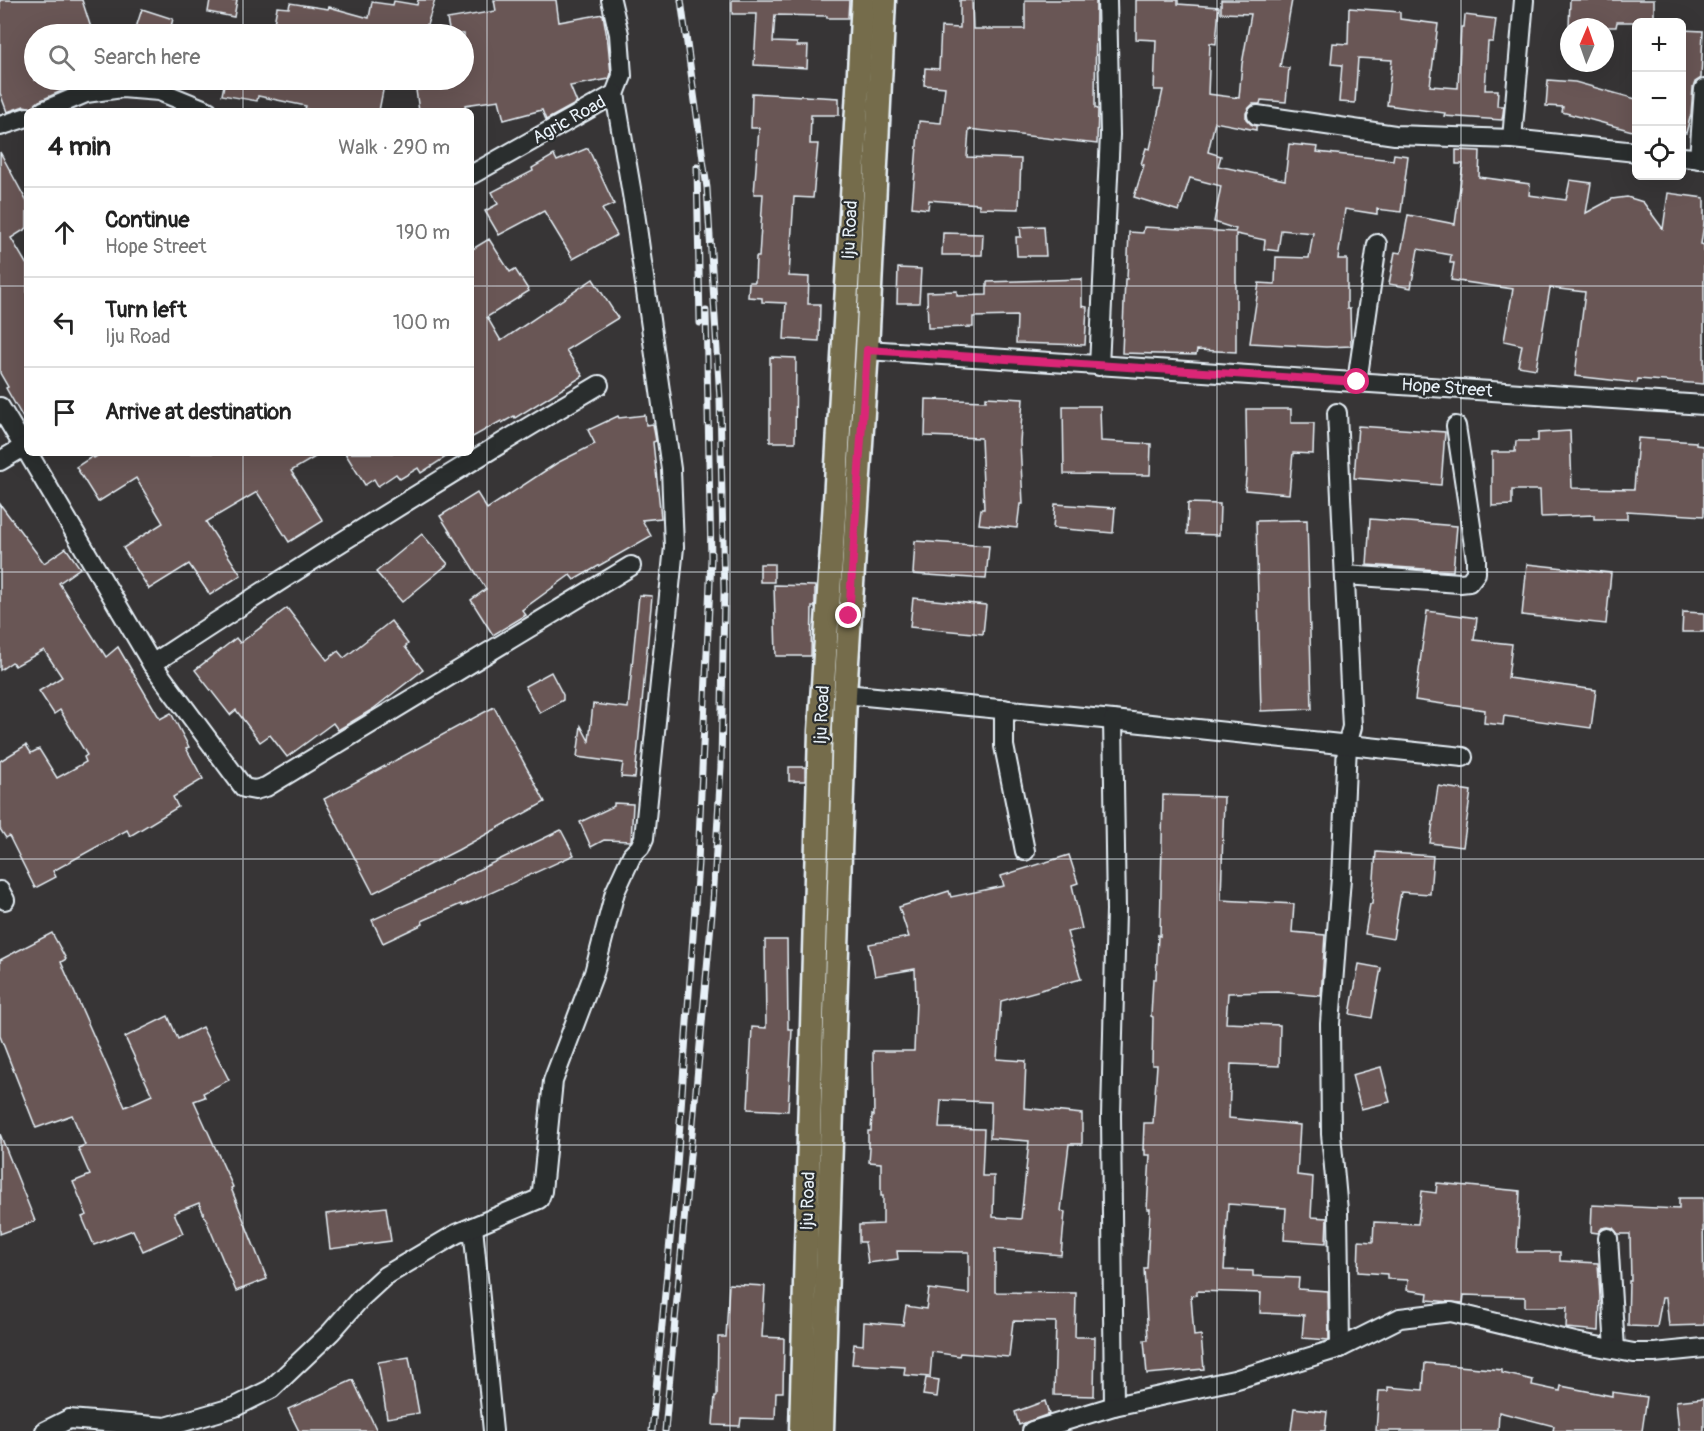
<!DOCTYPE html>
<html lang="en">
<head>
<meta charset="utf-8">
<style>
  body { margin:0; font-family:Pangolin,sans-serif; background:#f2f2f2; color:#222 }
  .controls { position:absolute; right:18px; top:18px; display:grid; overflow:hidden; border-radius:9px; box-shadow:0 6px 24px #0002 }
  .controls button { width:54px; height:54px; display:grid; place-items:center; padding:0; border:0; border-bottom:2px solid #e0e0e0; background:#fff; color:#222; font:30px sans-serif }
  .compass { position:absolute; left:1560px; top:18px; width:54px; height:54px; border-radius:50%; background:#fff; box-shadow:0 6px 24px #0002; rotate:2deg }
  .stop { position:absolute; width:18px; height:18px; margin:-14px; border:4px solid #db2777; border-radius:50%; background:#fff }
  .stop.end { background:#db2777; border-color:#fff; box-shadow:0 2px 6px #0008 }
  .list { margin:0; padding:0; list-style:none }
  h2 { display:flex; justify-content:space-between; align-items:center; height:78px; margin:0; padding:0 24px; font-size:26px }
  h2 small { font-size:20px; font-weight:400; color:#767676 }
  .list li { display:grid; grid-template-columns:39px 1fr auto; gap:18px; align-items:center; box-sizing:border-box; height:90px; padding:0 24px; border-top:2px solid #e0e0e0 }
  .list b { display:block; font-size:22px; white-space:nowrap }
  .list p { margin:0; font-size:20px; white-space:nowrap; color:#767676 }
  .list em { font-size:20px; font-style:normal; color:#767676 }
  .icon { flex:none; width:33px; height:33px; fill:none; stroke:currentColor; stroke-width:2; stroke-linecap:round; stroke-linejoin:round }
  .map { position:relative; flex:none; width:1704px; height:1431px; overflow:hidden }
  .search { position:absolute; background:#fff; box-shadow:0 6px 24px #0002; left:24px; top:24px; width:450px; height:66px; display:flex; align-items:center; gap:15px; box-sizing:border-box; padding:0 21px; border-radius:33px; color:#767676; font-size:22px }
  .panel { position:absolute; background:#fff; box-shadow:0 6px 24px #0002; left:24px; top:108px; width:450px; height:348px; border-radius:9px }
  .map>svg:first-child { display:block }
</style>
</head>
<body>
<div class="map">
<svg width="1704" height="1431" viewBox="0 0 1704 1431">
  <rect width="100%" height="100%" fill="#373536"/>
  <filter id="ink" filterUnits="userSpaceOnUse"><feTurbulence type="fractalNoise" baseFrequency=".0167" numOctaves="2"/><feDisplacementMap in="SourceGraphic" scale="12" xChannelSelector="R" yChannelSelector="G"/><feConvolveMatrix kernelMatrix="1 2 1 2 8 2 1 2 1" color-interpolation-filters="sRGB"/></filter>
  <g filter="url(#ink)">
    <!-- building -->
    <g fill="#695755" stroke="#e8f1f8" stroke-width="1.5" fill-rule="evenodd">
      <polygon points="0,0 82,0 93,34 34,34 34,80 65,80 68,88 39,101 33,108 24,106 7,112 0,93"/>
      <polygon points="210,0 237,0 234,17 208,12"/>
      <polygon points="418,0 435,0 424,34 272,34 277,7 289,8 290,3 328,9 329,7 369,18 372,2 393,5 394,1 417,5"/>
      <polygon points="494,0 556,0 559,22 603,14 608,43 611,74 609,79 570,86 577,103 546,120 542,110 504,120 499,100 465,105 466,111 419,111 416,90 447,86 446,80 464,80 464,34 450,34 447,19 496,11"/>
      <polygon points="732,0 849,0 848,18 827,18 827,16 775,15 773,42 797,43 797,46 808,46 807,68 754,65 757,14 732,14"/>
      <polygon points="960,0 972,0 973,29 1025,29 1025,0 1096,0 1095,108 1098,109 1097,144 969,129 967,157 1021,159 1019,209 979,208 979,204 929,200 928,209 912,207 919,121 941,123 945,87 924,85 925,68 939,69 941,27 960,28"/>
      <polygon points="1136,0 1178,0 1178,4 1219,7 1216,44 1210,43 1208,94 1239,98 1242,64 1251,14 1221,13 1221,0 1292,0 1280,67 1289,68 1286,102 1261,100 1260,104 1253,104 1249,108 1246,113 1246,119 1251,124 1256,126 1256,130 1215,122 1208,152 1221,156 1218,166 1285,180 1289,144 1318,147 1317,152 1393,160 1394,154 1408,156 1401,212 1377,209 1377,214 1345,209 1338,259 1347,259 1347,309 1350,309 1351,346 1326,347 1250,343 1259,283 1275,284 1276,257 1309,258 1313,233 1281,230 1278,251 1264,249 1265,240 1236,234 1236,352 1197,350 1196,355 1122,353 1125,279 1127,279 1129,232 1143,233 1144,227 1235,232 1236,229 1214,222 1221,186 1190,178 1179,211 1134,197 1144,165 1141,164 1146,148 1150,149 1163,90 1154,90 1156,40 1136,39"/>
      <polygon points="1570,0 1654,0 1654,22 1617,22 1616,27 1569,27"/>
      <polygon points="1349,8 1400,12 1400,19 1438,24 1430,86 1458,88 1461,27 1464,27 1465,15 1496,19 1493,42 1488,42 1485,90 1498,90 1497,106 1504,106 1502,120 1444,116 1445,113 1387,105 1392,60 1358,58 1355,103 1339,102 1342,65 1331,64 1333,43 1348,44"/>
      <polygon points="142,9 173,19 169,34 134,34"/>
      <polygon points="1682,30 1703,31 1701,78 1695,82 1693,88 1691,114 1686,133 1682,132"/>
      <polygon points="225,80 385,80 379,111 315,111 305,109 306,106 258,96 257,101 222,95"/>
      <polygon points="1548,80 1575,82 1636,99 1636,132 1562,112 1563,107 1546,106"/>
      <polygon points="752,93 839,98 839,115 811,115 810,144 818,144 813,198 794,197 789,276 809,277 808,304 820,304 819,341 784,339 786,303 762,302 762,298 748,297 749,282 755,282 756,257 759,257 763,194 754,194 759,128 751,128"/>
      <polygon points="588,148 614,204 602,209 617,235 573,259 544,211 499,235 485,211 498,204 492,192 533,171 532,168 554,155 557,161"/>
      <polygon points="1456,150 1480,151 1479,177 1530,184 1529,195 1566,200 1570,180 1591,183 1586,213 1612,199 1627,197 1643,202 1663,229 1668,193 1704,198 1704,223 1701,244 1704,245 1704,384 1638,379 1637,383 1575,376 1585,292 1550,288 1536,369 1518,366 1522,345 1504,341 1513,289 1451,280 1454,263 1450,263 1451,255 1418,249 1411,288 1389,284 1395,252 1401,253 1408,215 1455,224 1463,164 1456,164"/>
      <polygon points="0,152 27,202 27,228 11,238 27,265 27,425 6,388 8,387 0,373"/>
      <polygon points="1044,226 1046,256 1017,256 1016,237 1021,237 1020,227"/>
      <polygon points="943,233 983,234 982,255 942,255"/>
      <polygon points="489,239 510,272 515,269 529,291 487,317 501,341 593,279 618,318 566,350 583,376 515,418 514,416 502,423 501,421 471,438 471,250"/>
      <polygon points="898,268 921,269 919,303 897,303"/>
      <polygon points="1082,279 1082,306 1087,307 1085,345 1016,343 1017,316 973,317 973,327 928,328 927,292 957,291 957,296 987,295 987,282"/>
      <polygon points="770,357 796,358 795,442 770,442"/>
      <polygon points="986,397 1023,399 1020,442 1023,504 1020,504 1017,528 979,524 981,509 984,509 981,438 925,436 926,399 986,401"/>
      <polygon points="1063,406 1100,406 1101,441 1151,444 1150,475 1064,474"/>
      <polygon points="1246,409 1291,409 1291,423 1314,423 1313,454 1293,453 1289,494 1245,490 1247,468"/>
      <polygon points="645,415 646,425 653,424 656,441 653,442 661,518 642,520 651,536 574,580 570,575 522,610 526,615 493,635 471,600 486,589 440,516 477,493 487,509 557,463 595,444 588,430 618,416 619,418"/>
      <polygon points="1358,426 1445,432 1441,485 1354,478"/>
      <polygon points="1570,431 1572,488 1634,489 1638,438 1696,442 1696,445 1704,446 1704,516 1627,511 1627,519 1594,519 1594,515 1541,517 1540,490 1512,490 1512,505 1492,506 1492,452 1515,452 1516,441 1538,441 1538,433"/>
      <polygon points="102,453 322,453 291,471 323,521 289,542 257,492 206,522 241,575 210,595 189,564 149,589 123,548 163,523 136,478 98,502 76,467 93,456 94,458"/>
      <polygon points="345,453 452,453 421,473 418,468 400,479 396,474 378,486 374,479 365,485"/>
      <polygon points="1188,503 1220,504 1219,535 1187,534"/>
      <polygon points="0,504 44,563 66,548 80,568 59,583 106,657 118,647 160,719 171,713 189,747 186,748 203,779 173,797 178,807 130,836 127,830 53,871 56,877 35,888 9,836 6,838 0,829 0,761 26,745 31,753 39,749 57,778 86,762 84,757 87,755 60,710 54,714 39,691 62,677 44,650 15,666 12,662 0,670"/>
      <polygon points="1055,504 1115,508 1113,533 1053,528"/>
      <polygon points="1370,519 1457,526 1453,571 1367,565"/>
      <polygon points="1307,520 1312,709 1261,711 1256,521"/>
      <polygon points="422,534 448,564 402,602 376,572"/>
      <polygon points="915,541 989,546 986,579 913,574"/>
      <rect x="760" y="564" width="14" height="18"/>
      <polygon points="1527,564 1611,573 1606,624 1522,615"/>
      <polygon points="774,585 815,586 815,607 812,607 811,656 776,656"/>
      <polygon points="639,595 652,596 635,778 621,777 623,763 577,757 581,726 589,741 593,704 628,708"/>
      <polygon points="913,598 986,605 983,634 910,627"/>
      <polygon points="287,608 327,660 338,651 344,658 391,621 408,644 405,647 423,670 373,709 338,730 333,723 287,757 270,735 260,742 236,710 230,715 195,670 236,638 240,643"/>
      <polygon points="1427,611 1477,618 1474,640 1512,644 1508,678 1596,690 1591,728 1504,716 1503,725 1484,723 1485,710 1415,700"/>
      <polygon points="1683,612 1704,613 1704,632 1682,632"/>
      <polygon points="551,672 563,695 563,700 540,713 525,686"/>
      <polygon points="494,707 545,802 458,850 373,893 324,799"/>
      <rect x="789" y="767" width="16" height="14"/>
      <polygon points="1438,786 1471,791 1463,847 1430,843"/>
      <polygon points="1163,795 1224,797 1221,900 1294,904 1292,932 1325,935 1321,996 1277,992 1228,993 1226,1023 1280,1025 1279,1066 1231,1064 1229,1118 1300,1125 1297,1175 1313,1177 1311,1217 1327,1218 1326,1243 1284,1240 1286,1208 1228,1204 1224,1270 1253,1271 1253,1276 1299,1278 1298,1289 1328,1291 1329,1340 1302,1338 1304,1315 1260,1313 1261,1293 1197,1291 1197,1295 1191,1296 1194,1336 1201,1335 1204,1369 1147,1374 1144,1340 1148,1340 1144,1268 1147,1268 1150,1209 1147,1209 1150,1155 1145,1155 1145,1150 1143,1150 1144,1123 1153,1123 1157,1065 1152,1065 1153,1017 1151,1016 1153,979 1156,979 1158,935 1160,936"/>
      <polygon points="614,803 633,804 631,841 604,840 591,847 580,822 614,806"/>
      <polygon points="561,830 574,855 462,906 461,904 422,921 423,924 383,943 372,920 452,884 451,883"/>
      <polygon points="1376,852 1433,856 1430,894 1401,892 1393,939 1365,934 1370,904 1372,904"/>
      <path d="M1069,855L1078,883L1072,885L1082,929L1067,932L1081,979L1001,1001L997,1059L1026,1061L1024,1108L1082,1114V1144H1069L1061,1211L1065,1212L1061,1255L995,1249V1292L1076,1293L1075,1337H1095L1094,1396L1054,1395L1056,1322L1013,1321L1009,1357L960,1353L959,1356L932,1352L930,1377L904,1375L905,1367L852,1364L854,1344L863,1345L864,1322L903,1325L906,1306L926,1309L929,1289L969,1294V1252L897,1251L898,1259L868,1263L865,1242H859V1225L883,1224V1196H881V1163L869,1162L870,1148H868V1131H871L872,1115L874,1116L873,1051H914L916,1001L915,969L875,976L869,944L909,937L899,907L949,891L951,897L1004,886L1001,876ZM941,1100L991,1102L990,1138L1029,1141L1021,1219L993,1217L994,1176H982L984,1129L939,1128Z"/>
      <polygon points="52,933 66,959 61,962 125,1107 152,1095 125,1037 168,1016 178,1039 202,1027 229,1080 203,1093 205,1097 194,1101 233,1187 231,1188 267,1279 236,1291 199,1203 174,1213 183,1233 143,1251 133,1230 94,1245 82,1217 87,1215 73,1182 90,1175 78,1148 85,1145 72,1115 36,1128 0,1036 0,960"/>
      <polygon points="765,940 787,940 788,1029 792,1029 788,1111 748,1109 752,1027 766,1028"/>
      <polygon points="1359,964 1381,968 1372,1018 1350,1014"/>
      <polygon points="1381,1067 1390,1102 1361,1109 1352,1075"/>
      <polygon points="0,1134 35,1221 0,1234"/>
      <polygon points="1437,1183 1520,1191 1517,1252 1560,1252 1560,1261 1598,1263 1600,1297 1599,1331 1566,1328 1567,1307 1525,1307 1525,1297 1464,1295 1463,1303 1427,1300 1428,1293 1407,1290 1408,1280 1387,1279 1387,1274 1358,1272 1359,1241 1373,1242 1374,1222 1418,1224 1422,1191 1436,1193"/>
      <polygon points="1679,1198 1703,1198 1704,1325 1669,1326 1666,1298 1662,1298 1657,1327 1628,1326 1629,1281 1631,1281 1630,1234 1618,1234 1613,1228 1608,1227 1602,1228 1598,1233 1591,1232 1592,1205 1679,1209"/>
      <polygon points="386,1207 391,1241 330,1249 326,1214"/>
      <polygon points="729,1284 765,1286 762,1337 784,1338 783,1392 776,1392 775,1419 741,1418 740,1426 713,1425 715,1396 717,1396 718,1337 726,1337"/>
      <polygon points="409,1357 419,1413 387,1418 378,1362"/>
      <polygon points="1425,1363 1502,1370 1502,1373 1533,1380 1532,1385 1560,1391 1561,1386 1612,1396 1612,1392 1647,1397 1642,1431 1553,1431 1554,1426 1499,1412 1498,1431 1376,1431 1379,1391 1388,1391 1388,1387 1423,1390"/>
      <polygon points="926,1378 939,1380 937,1397 923,1395"/>
      <polygon points="353,1380 377,1431 299,1431 288,1409"/>
      <polygon points="1704,1398 1704,1431 1679,1431 1676,1401"/>
      <polygon points="1045,1401 1049,1414 1019,1425 1015,1412"/>
      <polygon points="1294,1408 1327,1412 1325,1431 1291,1431"/>
    </g>
    <g fill="none" stroke-linecap="round" stroke-linejoin="round">
      <defs>
        <g id="minor">
          <polyline points="43,111 86,93 122,88 159,91 208,111"/>
          <polyline points="1257,115 1395,135 1512,139 1636,152"/>
          <polyline points="0,126 27,117"/>
          <polyline points="1512,139 1524,0"/>
          <polyline points="1682,157 1704,159"/>
          <polyline points="1699,159 1704,89"/>
          <polyline points="471,175 615,94 622,76 619,34 611,0"/>
          <polyline points="867,350 1704,405"/>
          <polyline points="1099,366 1110,135 1107,0"/>
          <polyline points="1357,382 1377,244"/>
          <polyline points="0,407 27,452"/>
          <polyline points="1337,413 1352,727 1347,745 1341,878 1330,1024 1331,1134 1338,1211 1340,1348"/>
          <polyline points="28,453 152,664 244,788 255,790 266,787 631,566"/>
          <polyline points="0,461 27,445"/>
          <polyline points="1345,575 1460,583 1469,582 1476,573 1476,559 1456,426"/>
          <path d="M152,664C299,567 448,474 599,385"/>
          <polyline points="845,694 1113,720 1463,757"/>
          <polyline points="1004,709 1004,746 1025,851"/>
          <polyline points="1113,720 1116,910 1111,1116 1114,1406"/>
          <polyline points="0,891 5,900"/>
          <polyline points="473,1227 493,1431"/>
          <polyline points="1608,1238 1615,1349"/>
          <polyline points="45,1431 69,1419 166,1427 235,1407 271,1389 331,1332 360,1299 385,1276 456,1234 539,1199 542,1191 553,1081 594,973 615,892 632,855 640,847 644,838 674,547 671,469 634,206 615,94"/>
          <polyline points="1032,1431 1114,1406 1234,1380 1340,1348 1400,1318 1451,1312 1575,1342 1634,1353 1654,1353 1704,1348"/>
        </g>
        <g id="major">
          <polyline points="801,1431 820,731 835,501 863,0"/>
          <polyline points="822,1431 845,694 867,350 884,0"/>
        </g>
      </defs>
      <!-- minor casing -->
      <use href="#minor" stroke="#e8f1f8" stroke-width="22"/>
      <!-- major casing -->
      <use href="#major" stroke="#e8f1f8" stroke-width="27"/>
      <!-- minor -->
      <use href="#minor" stroke="#2a2d2e" stroke-width="18"/>
      <!-- major -->
      <use href="#major" stroke="#746c4b" stroke-width="22"/>
      <defs>
        <g id="rail">
          <polyline points="697,167 700,323"/>
          <polyline points="652,1431 677,1166 698,863 711,559 706,311"/>
          <polyline points="665,1431 713,902 721,766 724,592 720,399 707,188 681,0"/>
        </g>
      </defs>
      <!-- rail casing -->
      <use href="#rail" stroke="#e8f1f8" stroke-width="7"/>
      <!-- rail -->
      <use href="#rail" stroke="#2a2d2e" stroke-width="4.5" stroke-dasharray="14" stroke-linecap="butt"/>
    </g>
  </g>
  <g fill="none" stroke-linecap="round" stroke-linejoin="round" filter="url(#ink)">
    <!-- route -->
    <polyline stroke="#db2777" stroke-width="8" points="849,616 867,350 1357,382"/>
  </g>
  <!-- grid -->
  <path fill="none" stroke="#e8f1f8" stroke-width="1.5" stroke-opacity="0.55" d="M243,0V34M487,0V1431M730,0V1431M974,0V1431M1217,0V1431M1461,0V1431M243,80V111M0,286H27M471,286H1704M243,453V1431M0,572H1704M0,859H1704M0,1145H1704"/>
  <g text-anchor="middle" dominant-baseline="central" stroke-width="4.5" stroke-linejoin="round" paint-order="stroke">
    <!-- street labels -->
    <g font-size="18" fill="#e8f1f8" stroke="#2a2d2e">
      <text transform="translate(569 120) rotate(-29)">Agric Road</text>
      <text transform="translate(850 230) rotate(-87)">Iju Road</text>
      <text transform="translate(1447 388) rotate(4)">Hope Street</text>
      <text transform="translate(822 715) rotate(-87)">Iju Road</text>
      <text transform="translate(808 1201) rotate(-88)">Iju Road</text>
    </g>
  </g>
</svg>
<div class="controls">
<button>+</button>
<button>−</button>
<button><svg class="icon" aria-label="locate" viewBox="0 0 24 24"><circle cx="12" cy="12" r="6"/><path d="M12 2v4M12 18v4M2 12h4M18 12h4"/></svg></button>
</div>
<svg class="compass" viewBox="-18 -18 36 36"><path d="M0-13l5 13h-10z" fill="#e53935"/><path d="M0 13l5-13h-10z" fill="#767676"/></svg>
<div class="stop" style="left:1357px;top:382px"></div>
<div class="stop end" style="left:849px;top:616px"></div>
<div class="search"><svg class="icon" aria-label="search" viewBox="0 0 24 24"><circle cx="10" cy="10" r="6"/><path d="M15 15l6 6"/></svg>Search here</div>
<section class="panel">
<h2>4 min<small>Walk · 290 m</small></h2>
<ul class="list">
<li><svg class="icon" aria-label="ahead" viewBox="0 0 24 24"><path d="M12 20V5M6 11l6-6 6 6"/></svg><div><b>Continue</b><p>Hope Street</p></div><em>190 m</em></li>
<li><svg class="icon" aria-label="left" viewBox="0 0 24 24"><path d="M17 20v-9H6M10 6l-5 5 5 5"/></svg><div><b>Turn left</b><p>Iju Road</p></div><em>100 m</em></li>
<li><svg class="icon" aria-label="arrive" viewBox="0 0 24 24"><path d="M6 21V4h12l-3 4 3 4H6"/></svg><div><b>Arrive at destination</b></div></li>
</ul>
</section>
</div>
</body>
</html>
